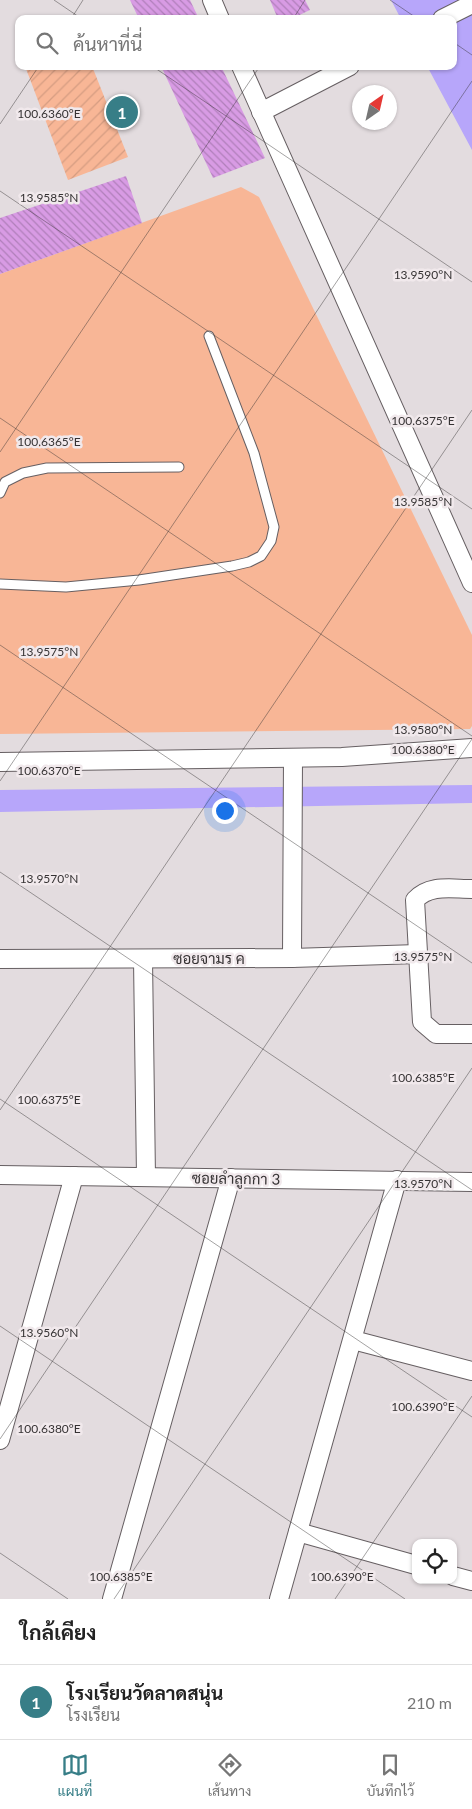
<!DOCTYPE html>
<html lang="th">
<head>
<meta charset="utf-8">
<style>
  body { margin:0; font-family:Lato,Sarabun,sans-serif; background:#f6f6f6; color:#222 }
  .controls { position:absolute; right:15px; bottom:15px; display:grid; overflow:hidden; border-radius:10px; box-shadow:0 1px 4px #0004 }
  .controls button { width:45px; height:45px; display:grid; place-items:center; padding:0; border:0; border-bottom:1px solid #e0e0e0; background:#fff; color:#222; font:25px sans-serif }
  .compass { position:absolute; left:352px; top:85px; width:45px; height:45px; border-radius:50%; background:#fff; box-shadow:0 1px 4px #0004; rotate:34deg }
  .you { position:absolute; left:224px; top:810px; width:18px; height:18px; margin:-12px; border:4px solid #fff; border-radius:50%; background:#1a73e8; box-shadow:0 0 0 8px #1a73e833 }
  .badge { display:grid; place-items:center; width:32px; height:32px; border-radius:50%; background:#377e87; color:#fff; font-size:16px; font-weight:700 }
  .pin { position:absolute; translate:-50% -50%; border:2px solid #fff; box-shadow:0 1px 5px #0006 }
  .list { margin:0; padding:0; list-style:none }
  h2 { display:flex; justify-content:space-between; align-items:center; height:65px; margin:0; padding:0 20px; font-size:21px }
  h2 small { font-size:16px; font-weight:400; color:#767676 }
  .list li { display:grid; grid-template-columns:32px 1fr auto; gap:15px; align-items:center; box-sizing:border-box; height:75px; padding:0 20px; border-top:1px solid #e0e0e0 }
  .list b { display:block; font-size:19px; white-space:nowrap }
  .list p { margin:0; font-size:16px; white-space:nowrap; color:#767676 }
  .list em { font-size:16px; font-style:normal; color:#767676 }
  .icon { flex:none; width:28px; height:28px; fill:none; stroke:currentColor; stroke-width:2; stroke-linecap:round; stroke-linejoin:round }
  .map { position:relative; flex:none; width:472px; height:1599px; overflow:hidden }
  .search { position:absolute; background:#fff; box-shadow:0 1px 4px #0004; left:15px; right:15px; top:15px; height:55px; display:flex; align-items:center; gap:12px; box-sizing:border-box; padding:0 18px; border-radius:10px; color:#767676; font-size:19px }
  .sheet { height:140px; background:#fff }
  nav { display:flex; justify-content:space-around; align-items:center; box-sizing:border-box; height:70px; border-top:1px solid #e0e0e0; background:#fff; font-size:14px; color:#767676 }
  nav a { display:grid; justify-items:center; gap:2px }
  nav .on { color:#377e87 }
  .map>svg:first-child { display:block }
</style>
</head>
<body>
<div class="map">
<svg width="472" height="1599" viewBox="0 0 472 1599">
  <defs>
    <pattern id="garden-furrows" width="10" height="10" patternUnits="userSpaceOnUse" patternTransform="scale(1.25)"><rect width="10" height="10" fill="#f8b696"/><path d="M-1 1l2-2M0 10L10 0M9 11l2-2" fill="none" stroke="#d59d82"/></pattern>
    <pattern id="building-back-hatch" width="6" height="6" patternUnits="userSpaceOnUse" patternTransform="scale(1.25)"><rect width="6" height="6" fill="#d89be4"/><path d="M-1 5l2 2M0 0l6 6M5-1l2 2" fill="none" stroke="#b07fba"/></pattern>
  </defs>
  <rect width="100%" height="100%" fill="#e3dcdf"/>
  <!-- green -->
  <polygon fill="#f8b696" points="241,187 259,197 472,635 472,726 470,729 0,734 0,274"/>
  <!-- garden -->
  <polygon fill="url(#garden-furrows)" points="25,66 92,66 128,157 68,180"/>
  <!-- water -->
  <g fill="#b7a6fa">
    <polygon points="391,0 472,0 472,150 427,66 453,66 453,19 401,19"/>
    <polygon points="472,785 472,803 0,812 0,790"/>
  </g>
  <!-- building -->
  <g fill="url(#building-back-hatch)">
    <polygon points="130,0 190,0 199,19 139,19"/>
    <polygon points="270,0 305,0 310,10 291,19 278,19"/>
    <polygon points="161,66 221,66 265,158 213,178"/>
    <polygon points="126,176 142,223 0,274 0,218"/>
  </g>
  <g fill="none" stroke-linecap="round" stroke-linejoin="round">
    <defs>
      <g id="service">
        <polyline points="0,493 5,482 23,473 47,468 179,467"/>
        <polyline points="0,584 66,587 139,580 232,566 249,562 261,556 271,541 274,527 254,453 209,336"/>
      </g>
      <g id="minor">
        <polyline points="212,0 220,19"/>
        <polyline points="442,19 472,4"/>
        <polyline points="241,66 472,583"/>
        <polyline points="261,112 350,66"/>
        <polyline points="0,762 342,757 472,748"/>
        <path d="M472,889C451,889 430,884 415,900L422,1022L436,1034H472"/>
        <polyline points="292,958 293,758"/>
        <polyline points="0,959 292,958 418,954"/>
        <polyline points="143,959 146,1177"/>
        <polyline points="0,1175 472,1182"/>
        <polyline points="353,1340 472,1371"/>
        <polyline points="0,1440 74,1176"/>
        <polyline points="298,1532 416,1565"/>
        <polyline points="453,1576 472,1581"/>
        <polyline points="112,1599 231,1178"/>
        <polyline points="279,1599 397,1180"/>
      </g>
    </defs>
    <!-- service casing -->
    <use href="#service" stroke="#665f62" stroke-width="11"/>
    <!-- minor casing -->
    <use href="#minor" stroke="#665f62" stroke-width="20"/>
    <!-- service -->
    <use href="#service" stroke="#fff" stroke-width="9"/>
    <!-- minor -->
    <use href="#minor" stroke="#fff" stroke-width="18"/>
  </g>
  <!-- ticks -->
  <path fill="none" stroke="#363334" stroke-width="1" stroke-opacity="0.45" d="M54,0L82,19M390,0L418,19M71,19L83,0M293,19L305,0M453,42L472,55M152,66L472,282M0,124L39,66M0,191L472,509M0,418L472,736M0,452L260,66M0,645L472,963M0,781L472,81M0,872L472,1190M0,1099L472,1417M0,1110L472,410M0,1326L405,1599M0,1439L472,739M0,1553L68,1599M114,1599L472,1068M335,1599L472,1396"/>
  <g text-anchor="middle" dominant-baseline="central" stroke-width="5" stroke-linejoin="round" paint-order="stroke">
    <!-- street labels -->
    <g font-size="15" fill="#363334" stroke="#f1e9ec">
      <text x="209" y="958">ซอยจามร ค</text>
      <text transform="translate(236 1178) rotate(1)">ซอยลำลูกกา 3</text>
    </g>
  </g>
  <g font-size="12" text-anchor="middle" fill="#363334" stroke="#f1e9ec" stroke-width="5" stroke-linejoin="round" paint-order="stroke">
    <text x="49" y="118">100.6360°E</text>
    <text x="49" y="202">13.9585°N</text>
    <text x="423" y="279">13.9590°N</text>
    <text x="423" y="425">100.6375°E</text>
    <text x="49" y="446">100.6365°E</text>
    <text x="423" y="506">13.9585°N</text>
    <text x="49" y="656">13.9575°N</text>
    <text x="423" y="734">13.9580°N</text>
    <text x="423" y="754">100.6380°E</text>
    <text x="49" y="775">100.6370°E</text>
    <text x="49" y="883">13.9570°N</text>
    <text x="423" y="961">13.9575°N</text>
    <text x="423" y="1082">100.6385°E</text>
    <text x="49" y="1104">100.6375°E</text>
    <text x="423" y="1188">13.9570°N</text>
    <text x="49" y="1337">13.9560°N</text>
    <text x="423" y="1411">100.6390°E</text>
    <text x="49" y="1433">100.6380°E</text>
    <text x="121" y="1581">100.6385°E</text>
    <text x="342" y="1581">100.6390°E</text>
  </g>
</svg>
<div class="controls">
<button><svg class="icon" aria-label="locate" viewBox="0 0 24 24"><circle cx="12" cy="12" r="6"/><path d="M12 2v4M12 18v4M2 12h4M18 12h4"/></svg></button>
</div>
<svg class="compass" viewBox="-18 -18 36 36"><path d="M0-13l5 13h-10z" fill="#e53935"/><path d="M0 13l5-13h-10z" fill="#767676"/></svg>
<div class="you"></div>
<div class="pin badge" style="left:122px;top:112px">1</div>
<div class="search"><svg class="icon" aria-label="search" viewBox="0 0 24 24"><circle cx="10" cy="10" r="6"/><path d="M15 15l6 6"/></svg>ค้นหาที่นี่</div>
</div>
<section class="sheet">
<h2>ใกล้เคียง<small></small></h2>
<ul class="list">
<li><span class="badge">1</span><div><b>โรงเรียนวัดลาดสนุ่น</b><p>โรงเรียน</p></div><em>210 m</em></li>
</ul>
</section>
<nav>
<a class="on"><svg class="icon" aria-label="map" viewBox="0 0 24 24"><path d="M3 6l6-2 6 2 6-2v14l-6 2-6-2-6 2zM9 4v14M15 6v14"/></svg>แผนที่</a>
<a><svg class="icon" aria-label="directions" viewBox="0 0 24 24"><path d="M12 3l9 9-9 9-9-9zM9 14v-3h6M13 9l2 2-2 2"/></svg>เส้นทาง</a>
<a><svg class="icon" aria-label="saved" viewBox="0 0 24 24"><path d="M7 4h10v16l-5-4-5 4z"/></svg>บันทึกไว้</a>
</nav>
</body>
</html>
